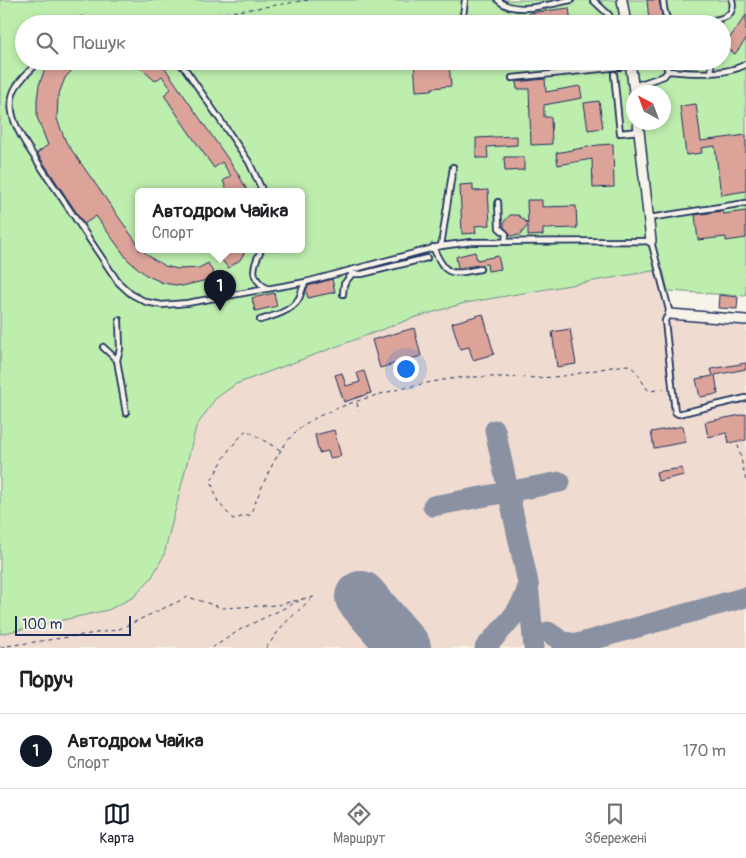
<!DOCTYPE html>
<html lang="uk">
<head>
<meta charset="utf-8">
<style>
  body { margin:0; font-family:Pangolin,sans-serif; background:#f6f6f6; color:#202124 }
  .compass { position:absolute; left:626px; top:85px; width:45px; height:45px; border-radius:50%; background:#fff; box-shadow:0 2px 8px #0003; rotate:319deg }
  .scale { position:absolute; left:15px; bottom:12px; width:116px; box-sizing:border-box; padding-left:5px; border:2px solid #1b2f5e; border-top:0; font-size:14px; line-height:18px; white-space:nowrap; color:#1b2f5e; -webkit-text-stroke:4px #f7f3e8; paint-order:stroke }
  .you { position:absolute; left:405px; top:368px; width:18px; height:18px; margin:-12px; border:4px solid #fff; border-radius:50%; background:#1a73e8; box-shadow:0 0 0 8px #1a73e833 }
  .badge { display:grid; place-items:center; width:32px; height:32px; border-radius:50%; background:#111827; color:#fff; font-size:16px; font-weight:700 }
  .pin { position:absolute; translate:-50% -41px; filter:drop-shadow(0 1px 2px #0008) }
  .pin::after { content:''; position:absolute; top:26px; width:18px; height:15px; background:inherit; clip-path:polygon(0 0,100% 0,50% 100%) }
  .popup { position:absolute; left:135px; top:188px; width:170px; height:65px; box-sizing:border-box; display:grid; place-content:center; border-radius:8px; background:#fff; filter:drop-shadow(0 1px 4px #0005); font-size:16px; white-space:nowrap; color:#757577 }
  .popup b { font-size:19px; color:#202124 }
  .popup::after { content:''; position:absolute; left:50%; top:100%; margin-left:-10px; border:10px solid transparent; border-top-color:#fff }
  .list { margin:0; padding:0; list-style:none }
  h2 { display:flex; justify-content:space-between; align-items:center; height:65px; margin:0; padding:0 20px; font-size:21px }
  h2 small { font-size:16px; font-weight:400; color:#757577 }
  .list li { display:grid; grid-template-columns:32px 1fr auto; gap:15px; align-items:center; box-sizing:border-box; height:75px; padding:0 20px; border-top:1px solid #e0e0e0 }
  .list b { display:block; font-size:19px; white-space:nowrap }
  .list p { margin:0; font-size:16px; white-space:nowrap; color:#757577 }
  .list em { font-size:16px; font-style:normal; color:#757577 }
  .icon { flex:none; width:28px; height:28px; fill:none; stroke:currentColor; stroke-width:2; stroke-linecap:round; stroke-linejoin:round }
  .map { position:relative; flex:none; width:746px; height:648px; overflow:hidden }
  .search { position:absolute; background:#fff; box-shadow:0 2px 8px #0003; left:15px; right:15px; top:15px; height:55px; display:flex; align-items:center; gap:12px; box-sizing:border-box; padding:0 18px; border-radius:28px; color:#757577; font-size:19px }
  .sheet { height:140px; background:#fff }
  nav { display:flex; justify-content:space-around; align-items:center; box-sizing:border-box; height:70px; border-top:1px solid #e0e0e0; background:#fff; font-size:14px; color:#757577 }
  nav a { display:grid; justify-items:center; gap:2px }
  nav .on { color:#111827 }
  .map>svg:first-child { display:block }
</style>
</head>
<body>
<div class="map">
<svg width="746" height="648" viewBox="0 0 746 648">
  <rect width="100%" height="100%" fill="#f7f3e8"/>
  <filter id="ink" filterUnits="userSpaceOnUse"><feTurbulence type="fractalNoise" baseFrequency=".02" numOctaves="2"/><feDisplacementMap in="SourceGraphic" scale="10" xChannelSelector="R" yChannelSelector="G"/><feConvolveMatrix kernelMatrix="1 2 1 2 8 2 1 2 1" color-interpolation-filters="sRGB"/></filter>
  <g filter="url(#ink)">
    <!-- built -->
    <polygon fill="#efdbd0" points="663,269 675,320 746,326 746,648 0,648 0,634 108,610 164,555 196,427 215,399 236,384 413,318 465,303"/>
    <!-- green -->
    <path fill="#beeeae" stroke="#6c8e86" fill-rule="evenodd" d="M0,0H746V296L668,291L663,270H658L465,303L413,318L236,384L215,399L196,427L164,555L152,577L134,597L108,610L0,634ZM24,24H722V61H24ZM634,92H664V122H634ZM139,192H301V250H139Z"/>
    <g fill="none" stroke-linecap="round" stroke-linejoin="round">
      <!-- taxiway -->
      <g stroke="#8991a3" stroke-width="21">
        <polyline points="495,430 528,583 534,648"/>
        <polyline points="433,506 560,482"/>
        <polyline points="548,632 563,642 577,644 746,597"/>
        <path d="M485,648C501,629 523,611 528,586"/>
      </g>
      <!-- runway -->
      <polyline stroke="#8991a3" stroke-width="52" points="361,597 405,648"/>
    </g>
    <!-- building -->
    <g fill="#dca399" stroke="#1b2f5e">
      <polygon points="647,0 659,0 663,19 649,21"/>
      <polygon points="569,8 571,24 530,24 529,13"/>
      <polygon points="746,15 746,39 735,54 724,46"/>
      <polygon points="83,16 85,24 64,24 63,22"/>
      <polygon points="50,61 80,61 65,78 58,96 57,119 66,142 139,246 139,250 142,250 153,259 165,266 178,269 199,268 208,263 216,278 182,286 163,283 146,275 128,260 96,216 84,224 37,153 48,145 37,117 37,100 39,85 45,69"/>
      <polygon points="133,61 160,61 237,172 248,192 228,192 223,181 231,176 222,162 214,168 188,131 164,95 171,89 162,76 155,81"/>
      <polygon points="414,61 430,61 430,65 449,63 451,86 432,88 432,90 416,91"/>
      <polygon points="544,61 566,61 566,65 545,68"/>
      <polygon points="545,79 546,92 580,86 582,98 544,105 544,117 551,117 552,144 531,145 529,89 517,89 516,82"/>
      <polygon points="599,101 603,128 588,130 584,103"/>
      <polygon points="696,104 701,141 746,135 746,191 721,195 715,146 701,148 702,153 686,155 680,106"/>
      <polygon points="517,136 517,145 487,147 488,158 476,158 476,138"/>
      <polygon points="613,144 614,187 593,188 592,159 558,165 556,153 598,145"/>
      <polygon points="504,157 524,157 524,170 505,171"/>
      <polygon points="473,184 473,191 488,190 490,225 475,226 476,233 462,234 460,185"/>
      <polygon points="527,200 542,200 542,207 576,206 577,228 543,229 543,235 528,236 528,225 520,235 511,236 504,227 504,222 510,215 518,215 528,224"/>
      <polygon points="722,211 723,214 746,211 746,238 726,241 726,237 698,240 695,215"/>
      <polygon points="225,250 246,250 240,260 228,268 219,256"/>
      <polygon points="475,252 477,260 498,256 501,269 488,271 487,264 458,268 456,257 458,256"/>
      <polygon points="332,279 335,292 308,298 306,291 308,286"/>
      <polygon points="274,293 277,306 255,311 252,298"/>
      <polygon points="719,295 738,297 737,309 718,308"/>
      <polygon points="483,314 494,354 473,360 469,347 460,349 452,323"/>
      <polygon points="414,328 421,356 380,368 372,340"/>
      <polygon points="570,329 576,364 557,367 552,332"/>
      <polygon points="746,363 746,369 715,375 718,394 700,397 696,379 713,376 711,369"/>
      <polygon points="364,371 371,393 344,402 335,375 342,373 346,386 360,382 357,373"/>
      <polygon points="746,414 746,440 729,443 727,433 708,437 705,422"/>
      <polygon points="683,426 686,442 654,448 651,432"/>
      <polygon points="334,430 341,456 330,458 328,451 319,453 315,435"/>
      <polygon points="682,468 684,475 658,481 656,472"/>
    </g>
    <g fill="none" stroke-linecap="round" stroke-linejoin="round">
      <defs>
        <g id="lane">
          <path d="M498,0C515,16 549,4 571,0"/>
          <polyline points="593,0 609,15 613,24"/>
          <path d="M663,0C664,6 664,15 668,19C676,27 715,21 725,17C732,14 734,6 732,0"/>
          <polyline points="462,24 465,0"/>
          <path d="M40,61C31,69 22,77 16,87C3,109 20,136 33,155L118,282L131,294L146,302L162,305L187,303L306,282L441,246L471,242L651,241L670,314L666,318L665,321L675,412L678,414L746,398"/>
          <polyline points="177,61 186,70 249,162 263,192"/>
          <polyline points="461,61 462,64"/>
          <polyline points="710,61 712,72"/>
          <path d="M668,71C690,73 727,76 746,64"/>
          <polyline points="614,74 620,133 639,131"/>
          <polyline points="512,78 620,67 631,63"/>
          <polyline points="634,86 664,76 668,71 664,61"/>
          <polyline points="498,202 499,228 506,234 505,242"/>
          <polyline points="649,218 746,203"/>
          <polyline points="441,246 453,167"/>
          <path d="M433,247C446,277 450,275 480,269"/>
          <path d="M261,250C253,266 249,277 266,288"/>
          <polyline points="350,270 352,274 362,274 427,258"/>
          <polyline points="343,294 344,284 352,274"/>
          <path d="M260,320C273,316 290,312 298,300C302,294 301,288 306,282"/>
          <polyline points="103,347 117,360 126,413"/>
          <polyline points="117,360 120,349 119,320"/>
        </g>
        <g id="street">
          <polyline points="622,0 626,24"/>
          <polyline points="630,61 634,92"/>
          <polyline points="638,122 651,241"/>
          <polyline points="670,314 746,320"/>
        </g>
      </defs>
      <!-- lane casing -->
      <use href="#lane" stroke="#1b2f5e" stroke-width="8"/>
      <!-- street casing -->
      <use href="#street" stroke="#1b2f5e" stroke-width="12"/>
      <!-- path -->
      <g stroke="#1b2f5e" stroke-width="1" stroke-dasharray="4 4" stroke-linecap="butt">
        <polyline points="154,24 309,0"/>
        <polyline points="357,403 359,411"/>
        <polyline points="738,445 746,481"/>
        <path d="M280,450L246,430L228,451L211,481L218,502L233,519L250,515C263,485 274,452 298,430C324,404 436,377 474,377C501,376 527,379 553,377C579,375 603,367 628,365C640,372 640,381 649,391L666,389"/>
        <polyline points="302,599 314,597"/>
        <polyline points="0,647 117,630 188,597 223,608 277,605 303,599"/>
        <polyline points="212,648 243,628 299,601"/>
        <polyline points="266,648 283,625 313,597"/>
      </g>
      <!-- lane -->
      <use href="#lane" stroke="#f7f3e8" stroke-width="4.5"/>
      <!-- street -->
      <use href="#street" stroke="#f7f3e8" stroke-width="9"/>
    </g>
  </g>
</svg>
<svg class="compass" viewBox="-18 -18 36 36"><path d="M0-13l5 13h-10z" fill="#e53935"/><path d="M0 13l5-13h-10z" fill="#757577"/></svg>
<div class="scale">100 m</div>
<div class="you"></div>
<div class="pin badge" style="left:220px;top:311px">1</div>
<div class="popup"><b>Автодром Чайка</b>Спорт</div>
<div class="search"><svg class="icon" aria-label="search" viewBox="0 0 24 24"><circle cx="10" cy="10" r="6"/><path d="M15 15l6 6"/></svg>Пошук</div>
</div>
<section class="sheet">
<h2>Поруч<small></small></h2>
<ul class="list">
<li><span class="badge">1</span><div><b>Автодром Чайка</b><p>Спорт</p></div><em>170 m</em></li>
</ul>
</section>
<nav>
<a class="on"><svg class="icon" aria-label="map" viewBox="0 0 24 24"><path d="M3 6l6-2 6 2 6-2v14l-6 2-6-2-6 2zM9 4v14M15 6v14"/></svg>Карта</a>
<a><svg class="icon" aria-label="directions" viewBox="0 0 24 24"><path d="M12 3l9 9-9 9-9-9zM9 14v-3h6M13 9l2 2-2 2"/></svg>Маршрут</a>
<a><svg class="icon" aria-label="saved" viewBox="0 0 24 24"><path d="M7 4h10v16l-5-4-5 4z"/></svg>Збережені</a>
</nav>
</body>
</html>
